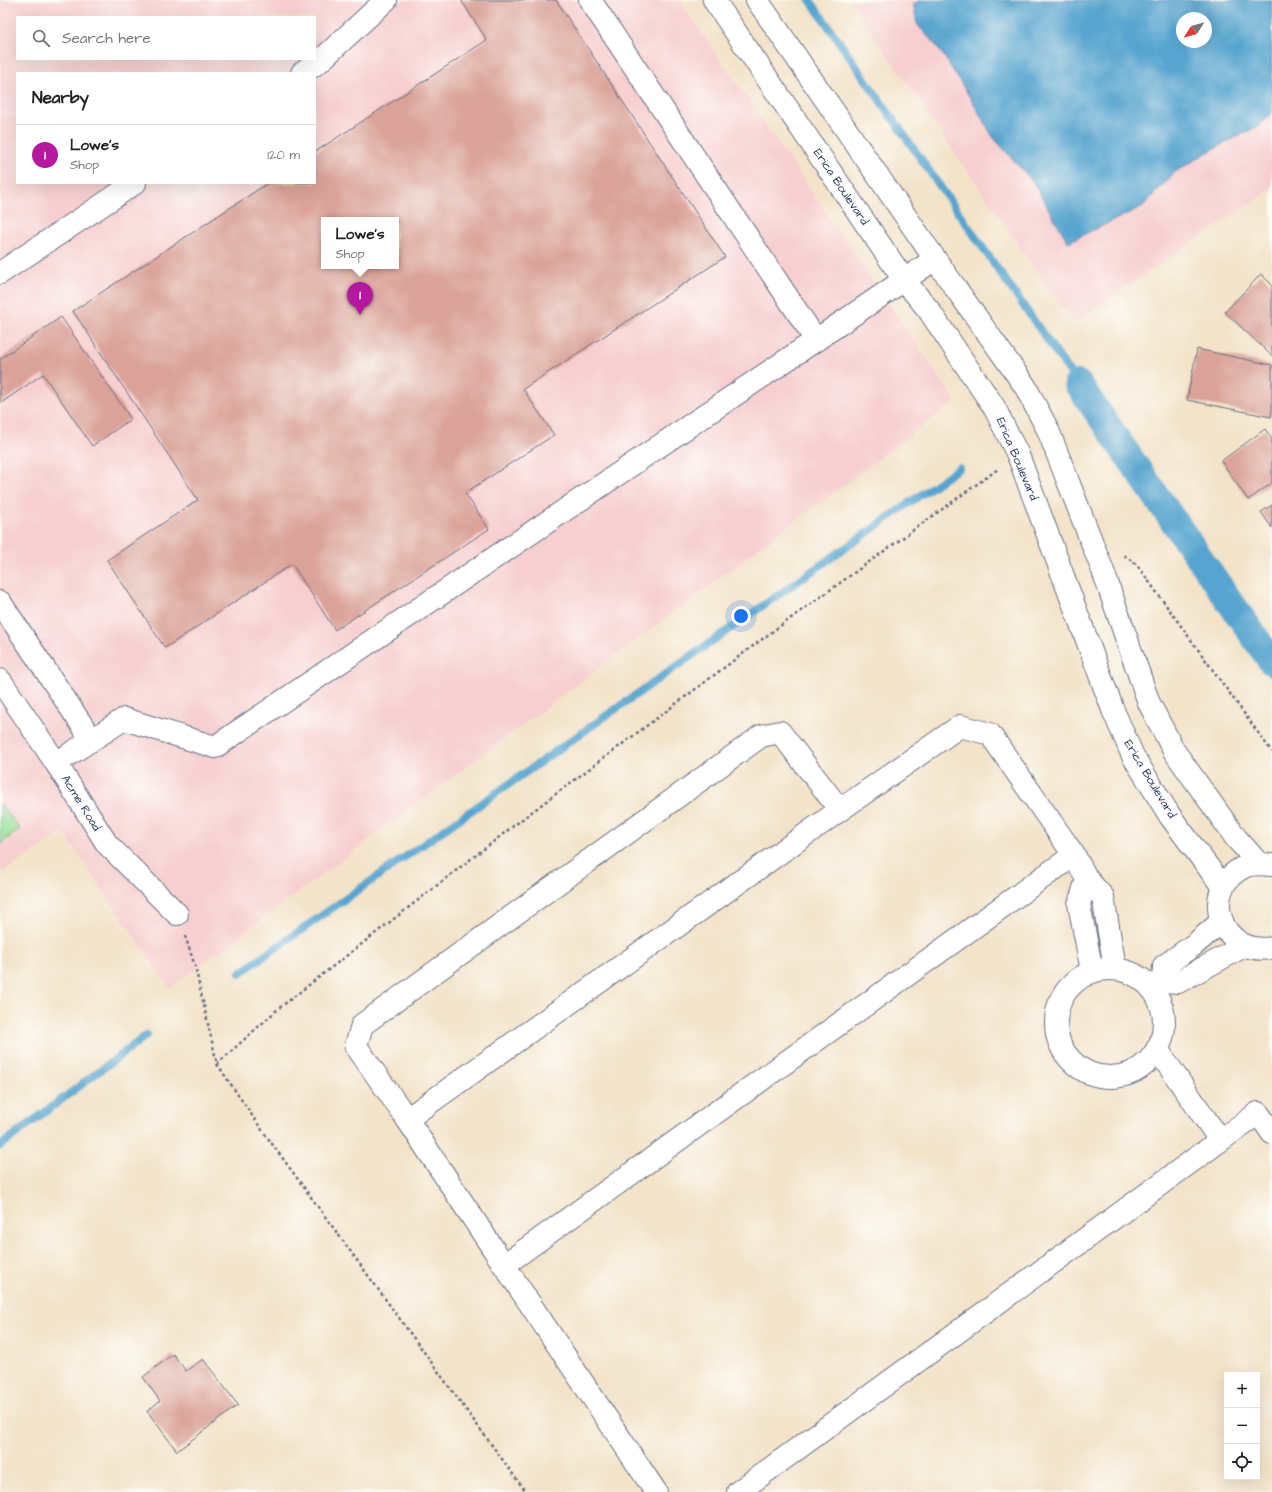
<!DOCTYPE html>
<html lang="en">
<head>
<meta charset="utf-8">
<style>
  body { margin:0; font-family:"Architects Daughter",sans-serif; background:#f6f6f6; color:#222 }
  .controls { position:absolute; right:12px; bottom:12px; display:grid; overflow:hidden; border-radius:0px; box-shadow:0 4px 16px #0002 }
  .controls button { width:36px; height:36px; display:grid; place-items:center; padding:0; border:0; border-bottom:1px solid #e0e0e0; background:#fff; color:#222; font:20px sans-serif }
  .compass { position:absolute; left:1176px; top:12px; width:36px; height:36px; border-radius:50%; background:#fff; box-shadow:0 4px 16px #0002; rotate:234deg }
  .you { position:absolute; left:741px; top:616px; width:14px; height:14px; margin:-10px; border:3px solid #fff; border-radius:50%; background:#1a73e8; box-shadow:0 0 0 6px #1a73e833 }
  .badge { display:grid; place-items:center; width:26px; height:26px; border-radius:50%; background:#b5179e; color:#fff; font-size:13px; font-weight:700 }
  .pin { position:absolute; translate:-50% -33px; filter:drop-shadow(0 1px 2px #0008) }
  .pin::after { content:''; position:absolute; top:21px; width:14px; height:12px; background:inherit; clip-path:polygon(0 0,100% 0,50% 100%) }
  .popup { position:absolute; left:321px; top:217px; width:78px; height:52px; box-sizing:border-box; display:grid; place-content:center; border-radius:0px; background:#fff; filter:drop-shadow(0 1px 3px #0005); font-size:13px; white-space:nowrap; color:#767676 }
  .popup b { font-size:15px; color:#222 }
  .popup::after { content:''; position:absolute; left:50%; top:100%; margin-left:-8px; border:8px solid transparent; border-top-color:#fff }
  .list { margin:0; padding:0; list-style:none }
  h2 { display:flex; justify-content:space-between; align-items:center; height:52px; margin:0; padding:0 16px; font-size:17px }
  h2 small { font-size:13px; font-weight:400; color:#767676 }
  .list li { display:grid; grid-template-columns:26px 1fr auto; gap:12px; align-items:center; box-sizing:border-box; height:60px; padding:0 16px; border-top:1px solid #e0e0e0 }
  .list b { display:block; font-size:15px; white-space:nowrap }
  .list p { margin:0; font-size:13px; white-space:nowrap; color:#767676 }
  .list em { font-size:13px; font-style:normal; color:#767676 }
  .icon { flex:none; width:22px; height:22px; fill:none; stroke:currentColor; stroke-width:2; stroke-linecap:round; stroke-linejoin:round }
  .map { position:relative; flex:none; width:1272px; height:1492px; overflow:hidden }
  .search { position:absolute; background:#fff; box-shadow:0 4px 16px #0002; left:16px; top:16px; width:300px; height:44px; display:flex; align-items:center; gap:10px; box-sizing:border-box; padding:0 14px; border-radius:0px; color:#767676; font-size:15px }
  .panel { position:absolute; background:#fff; box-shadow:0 4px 16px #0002; left:16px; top:72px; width:300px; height:112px; border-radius:0px }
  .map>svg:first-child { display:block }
</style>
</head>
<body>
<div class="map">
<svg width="1272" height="1492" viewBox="0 0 1272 1492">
  <rect width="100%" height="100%" fill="#fdfcf7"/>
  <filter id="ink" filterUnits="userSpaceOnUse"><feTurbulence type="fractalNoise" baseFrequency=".025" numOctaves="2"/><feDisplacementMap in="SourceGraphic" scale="8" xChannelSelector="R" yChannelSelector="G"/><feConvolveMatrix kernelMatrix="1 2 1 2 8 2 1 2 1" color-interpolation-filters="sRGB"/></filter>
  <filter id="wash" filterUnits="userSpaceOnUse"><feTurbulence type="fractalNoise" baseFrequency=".012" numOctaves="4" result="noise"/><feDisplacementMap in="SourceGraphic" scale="16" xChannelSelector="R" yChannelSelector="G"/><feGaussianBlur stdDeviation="0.9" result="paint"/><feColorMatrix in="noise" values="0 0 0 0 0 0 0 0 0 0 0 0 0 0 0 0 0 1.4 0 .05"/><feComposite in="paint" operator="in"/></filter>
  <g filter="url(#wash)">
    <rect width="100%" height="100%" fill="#f3e3c9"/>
    <!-- built -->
    <g fill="#f7cfd0" fill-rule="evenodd">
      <path d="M0,0H679L956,401L170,988L63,832L0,874ZM17,17H315V59H17ZM17,73H315V183H17ZM324,220H396V266H324Z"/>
      <path d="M849,0H1272V188L1073,323ZM1182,18H1206V42H1182Z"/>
    </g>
    <!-- green -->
    <polygon fill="#96de99" stroke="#58867c" points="0,803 20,829 0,844"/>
    <!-- water -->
    <path fill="#56a4cf" stroke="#386a96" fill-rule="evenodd" d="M922,0H1272V113L1260,125L1208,152L1175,172L1142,207L1068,242L1033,182L993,137L971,99L940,50L917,24L913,4ZM1182,18H1206V42H1182Z"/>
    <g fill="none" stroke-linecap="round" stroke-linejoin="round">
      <!-- stream -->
      <g stroke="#56a4cf" stroke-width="8">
        <polyline points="810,0 1078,384"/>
        <polyline points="240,973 959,468"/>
        <polyline points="0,1146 147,1035"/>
      </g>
      <!-- canal -->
      <polyline stroke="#56a4cf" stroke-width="28" points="1078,384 1272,662"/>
    </g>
    <g id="blocks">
      <!-- building -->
      <g fill="#daa298" fill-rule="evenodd">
        <path d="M461,0H556L725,257L523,389L554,435L465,493L489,529L335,630L292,564L165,648L107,560L198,500L73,311L268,183H315V152L487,40ZM324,220H396V266H324Z"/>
        <polygon points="1261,274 1272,285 1272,356 1225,312"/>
        <polygon points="61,317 131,419 92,446 43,374 1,403 0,401 0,359"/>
        <polygon points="1197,349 1272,365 1272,410 1271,417 1187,400"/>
        <polygon points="1265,429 1272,439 1272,483 1248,500 1221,461"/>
        <polygon points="1272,505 1272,528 1261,512"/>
        <polygon points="173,1354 186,1371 203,1359 238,1405 177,1451 147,1411 160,1401 143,1377"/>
      </g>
    </g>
  </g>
  <g filter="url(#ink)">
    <use href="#blocks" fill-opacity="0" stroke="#676e83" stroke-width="1"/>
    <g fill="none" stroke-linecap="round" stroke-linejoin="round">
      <defs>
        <g id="minor">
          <polyline points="714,0 904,280 928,309 994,407 1018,455 1113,710 1133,756 1170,816 1223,887"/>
          <polyline points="757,0 935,259 1025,386 1048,430 1103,571 1149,703 1174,751 1236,838 1259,864"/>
          <polyline points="302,73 319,62 386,0"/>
          <polyline points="0,273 135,183"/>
          <polyline points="816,340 935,259"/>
          <polyline points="0,602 92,740"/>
          <polyline points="0,680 56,763 107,844 177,914"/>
          <polyline points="56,763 124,719 215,747 816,340 590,0"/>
          <polyline points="1074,855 504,1265 407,1119 840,810 960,726 990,734 1074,855 1087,879"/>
          <path d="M1271,865C1262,864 1252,863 1244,867C1198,889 1220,957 1272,948"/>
          <circle cx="1110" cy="1023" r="54"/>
          <polyline points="1092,971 1079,904 1087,879 1103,897 1115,968"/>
          <polyline points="1163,981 1164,966 1195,944 1222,921"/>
          <polyline points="1152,989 1163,981 1178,982 1244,946"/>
          <polyline points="1157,1049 1220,1140"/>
          <polyline points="407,1119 356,1046 362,1025 761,736 780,732 840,810"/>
          <polyline points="504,1265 656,1492"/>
          <polyline points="738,1492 1258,1113 1272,1133"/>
        </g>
      </defs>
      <!-- minor casing -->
      <use href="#minor" stroke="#676e83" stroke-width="24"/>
      <!-- path -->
      <g stroke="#676e83" stroke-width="2.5" stroke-dasharray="3 3" stroke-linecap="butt">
        <polyline points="1124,555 1137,565 1272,752"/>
        <polyline points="185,936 195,966 217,1064 262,1130 526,1492"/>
        <polyline points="217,1064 278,1009 525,817 769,634 998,469"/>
      </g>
      <!-- minor -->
      <use href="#minor" stroke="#fff" stroke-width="22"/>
    </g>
  </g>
  <g text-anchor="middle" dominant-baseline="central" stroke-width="3" stroke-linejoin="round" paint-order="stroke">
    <!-- street labels -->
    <g font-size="12" fill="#1b2f5e" stroke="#fdfcf7">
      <text transform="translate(841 187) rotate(56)">Erica Boulevard</text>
      <text transform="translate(1017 459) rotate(67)">Erica Boulevard</text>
      <text transform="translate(1150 779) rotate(59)">Erica Boulevard</text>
      <text transform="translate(81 803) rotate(58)">Acme Road</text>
    </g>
  </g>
</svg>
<div class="controls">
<button>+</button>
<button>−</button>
<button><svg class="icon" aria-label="locate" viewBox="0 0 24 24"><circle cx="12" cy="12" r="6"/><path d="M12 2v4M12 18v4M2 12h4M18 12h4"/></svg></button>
</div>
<svg class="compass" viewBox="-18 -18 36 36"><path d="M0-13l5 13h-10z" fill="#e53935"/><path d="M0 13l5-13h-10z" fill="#767676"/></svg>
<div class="you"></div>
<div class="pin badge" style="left:360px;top:315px">1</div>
<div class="popup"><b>Lowe's</b>Shop</div>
<div class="search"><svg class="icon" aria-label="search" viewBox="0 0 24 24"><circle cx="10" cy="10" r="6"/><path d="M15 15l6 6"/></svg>Search here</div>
<section class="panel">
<h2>Nearby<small></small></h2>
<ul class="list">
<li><span class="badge">1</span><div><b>Lowe's</b><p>Shop</p></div><em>120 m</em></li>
</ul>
</section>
</div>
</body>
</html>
